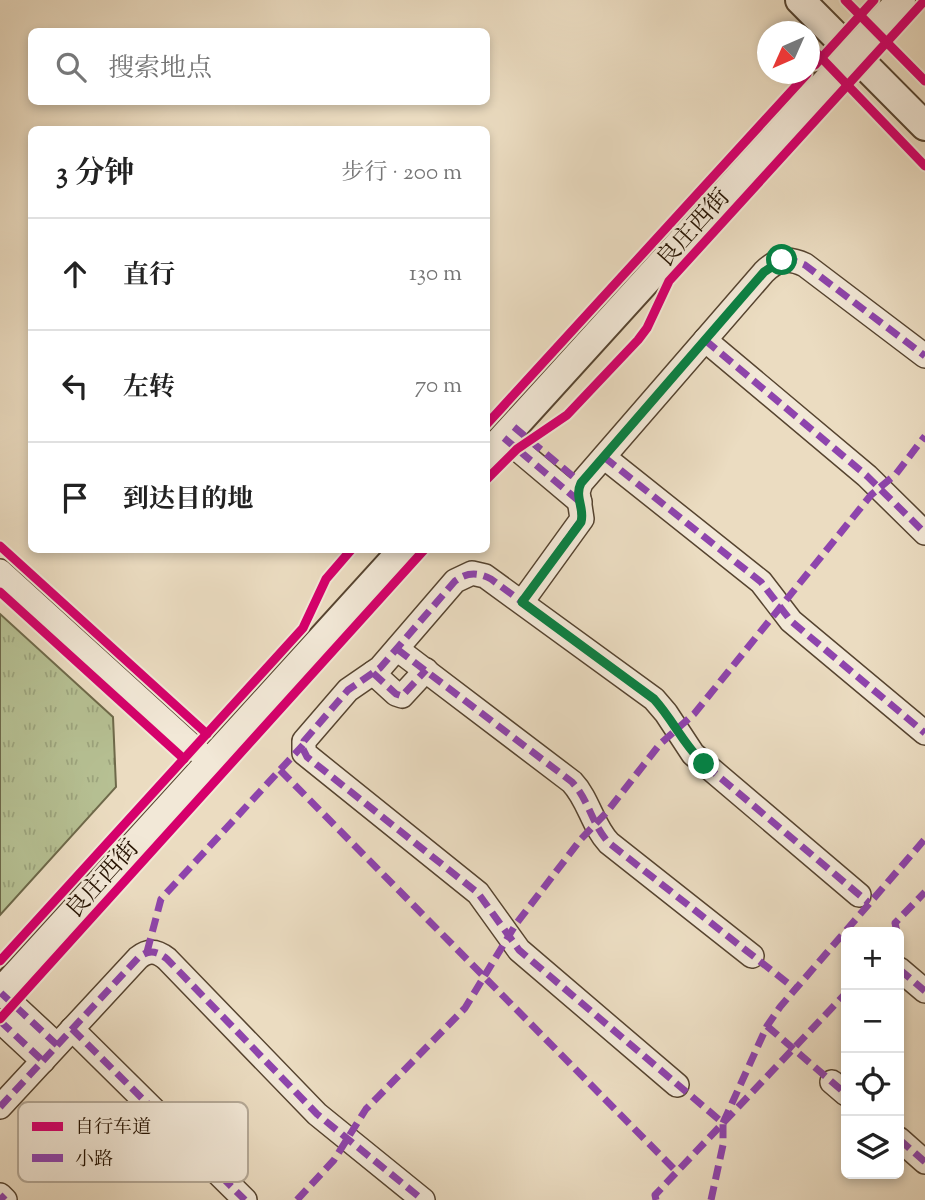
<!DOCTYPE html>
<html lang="zh">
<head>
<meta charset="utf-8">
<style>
  body { margin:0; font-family:"Sorts Mill Goudy","Noto Serif SC",serif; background:#f6f6f6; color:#222 }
  .controls { position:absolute; right:21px; bottom:21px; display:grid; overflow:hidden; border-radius:10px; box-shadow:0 4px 10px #0003 }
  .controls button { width:63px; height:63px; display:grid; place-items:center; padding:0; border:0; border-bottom:2px solid #e0e0e0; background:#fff; color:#222; font:35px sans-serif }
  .compass { position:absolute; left:757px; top:21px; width:63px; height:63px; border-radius:50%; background:#fff; box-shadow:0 4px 10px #0003; rotate:225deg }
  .stop { position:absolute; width:21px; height:21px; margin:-16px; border:5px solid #0b8043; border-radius:50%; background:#fff }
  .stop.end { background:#0b8043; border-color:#fff; box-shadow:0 2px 7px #0008 }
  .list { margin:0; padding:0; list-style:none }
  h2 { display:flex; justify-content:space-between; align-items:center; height:91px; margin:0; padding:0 28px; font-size:30px }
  h2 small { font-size:23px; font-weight:400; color:#767676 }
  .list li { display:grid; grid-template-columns:46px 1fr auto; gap:21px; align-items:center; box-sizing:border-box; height:112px; padding:0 28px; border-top:2px solid #e0e0e0 }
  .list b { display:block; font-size:26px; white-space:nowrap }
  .list em { font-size:23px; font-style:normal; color:#767676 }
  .icon { flex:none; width:38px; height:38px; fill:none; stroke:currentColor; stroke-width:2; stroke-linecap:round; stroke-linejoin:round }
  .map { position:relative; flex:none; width:925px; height:1200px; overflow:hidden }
  .search { position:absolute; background:#fff; box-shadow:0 4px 10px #0003; left:28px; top:28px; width:462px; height:77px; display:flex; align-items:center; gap:18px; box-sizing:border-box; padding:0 24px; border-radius:10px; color:#767676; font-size:26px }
  .panel { position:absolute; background:#fff; box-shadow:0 4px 10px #0003; left:28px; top:126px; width:462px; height:427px; border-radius:10px }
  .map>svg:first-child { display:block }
</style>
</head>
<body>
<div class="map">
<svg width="925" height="1200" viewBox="0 0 925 1200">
  <defs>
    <pattern id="park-tufts" width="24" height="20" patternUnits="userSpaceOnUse" patternTransform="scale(1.75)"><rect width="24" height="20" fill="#b6c093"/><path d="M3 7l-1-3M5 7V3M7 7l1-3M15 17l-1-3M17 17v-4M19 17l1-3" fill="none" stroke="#9ca47d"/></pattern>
  </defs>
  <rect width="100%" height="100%" fill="#ebdcc1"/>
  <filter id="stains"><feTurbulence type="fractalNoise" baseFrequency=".00286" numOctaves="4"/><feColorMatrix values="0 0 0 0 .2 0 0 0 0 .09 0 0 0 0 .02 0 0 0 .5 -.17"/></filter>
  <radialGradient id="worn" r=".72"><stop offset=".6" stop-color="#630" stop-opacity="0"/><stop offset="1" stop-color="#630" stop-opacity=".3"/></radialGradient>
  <!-- park -->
  <polygon fill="url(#park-tufts)" stroke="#6e694a" stroke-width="2" points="0,614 113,717 116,787 0,915"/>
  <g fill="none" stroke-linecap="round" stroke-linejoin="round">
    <defs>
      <g id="minor">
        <polyline points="705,340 867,476 925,533"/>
        <polyline points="504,438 580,502"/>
        <polyline points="604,457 761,582 791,621 925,733"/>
        <polyline points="0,571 210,762"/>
        <path d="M522,602L582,519L578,492L581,483L764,272C777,259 788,257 805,265L925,356"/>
        <path d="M397,649L572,782C589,800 592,825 609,843L752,956"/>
        <polyline points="373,673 396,694 402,696 426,670"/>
        <polyline points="899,969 925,991"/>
        <polyline points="1,993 57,1045"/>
        <polyline points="0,1021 43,1061"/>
        <polyline points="72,1029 245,1200"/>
        <polyline points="832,1082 846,1094"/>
        <polyline points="677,1085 519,950 478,893 304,753 304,741 348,690 380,668 455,581 472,573 485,576 654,699 666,713 693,754 859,895"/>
        <path d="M0,1107L138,958C149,949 157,951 167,959L317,1114L423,1200"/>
        <polyline points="899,1139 925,1162"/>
        <polyline points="0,1195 5,1200"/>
      </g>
      <g id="tertiary">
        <polyline points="800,0 925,126"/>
        <polyline points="486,457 901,0"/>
        <polyline points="0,993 403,550"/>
      </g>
    </defs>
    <!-- minor casing -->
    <use href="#minor" stroke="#564430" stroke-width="26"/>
    <!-- tertiary casing -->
    <use href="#tertiary" stroke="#564430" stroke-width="32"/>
    <!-- minor -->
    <use href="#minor" stroke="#f2e8d7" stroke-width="23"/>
    <!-- tertiary -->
    <use href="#tertiary" stroke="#f2e8d7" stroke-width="28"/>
    <!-- quiet -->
    <g stroke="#8e44ad" stroke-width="7" stroke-dasharray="14 7" stroke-linecap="butt">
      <polyline points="705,340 867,476 925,533"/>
      <polyline points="514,427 581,483"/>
      <polyline points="504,438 580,502"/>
      <polyline points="604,457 761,582 791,621 925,733"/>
      <path d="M522,602L582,519L578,492L581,483L764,272C777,259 788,257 805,265L925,356"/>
      <path d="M397,649L572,782C589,800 592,825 609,843L794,988"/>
      <polyline points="373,673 396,694 402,696 426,670"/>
      <polyline points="280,770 677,1172"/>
      <polyline points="897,932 895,923 925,892"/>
      <polyline points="147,952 161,899 303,745"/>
      <polyline points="899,969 925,991"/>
      <polyline points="1,993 57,1045"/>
      <polyline points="0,1021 43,1061"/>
      <polyline points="767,1026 846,1094"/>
      <polyline points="72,1029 245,1200"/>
      <path d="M0,1107L138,958C149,949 157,951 167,959L317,1114L423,1200"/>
      <polyline points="723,1123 767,1026 780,1007 925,839"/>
      <polyline points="899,1139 925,1162"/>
      <polyline points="0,1195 5,1200"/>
      <polyline points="297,1200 334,1160 366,1109 465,1008 516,924 581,839 606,813 660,744 694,714 871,495 896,474 925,436"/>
      <polyline points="656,1200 655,1195 846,993"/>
      <path d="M711,1200L723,1145V1123L519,950L478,893L307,757L303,749L304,741L348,690L380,668L455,581C467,572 478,572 491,579L654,699C673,720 684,745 704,764L869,903"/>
    </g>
    <defs>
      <g id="cycleway">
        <polyline points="845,0 925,81"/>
        <polyline points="810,46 925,166"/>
        <polyline points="815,65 874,0"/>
        <polyline points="486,425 807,74"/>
        <polyline points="486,480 517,449 567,415 638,340 647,328 669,281 925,0"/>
        <polyline points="0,546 207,734"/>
        <polyline points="0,592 184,759"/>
        <polyline points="0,961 303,628 326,579 351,550"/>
        <polyline points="0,1019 424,550"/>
      </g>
    </defs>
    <!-- cycleway casing -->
    <use href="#cycleway" stroke="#f2e8d7" stroke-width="13"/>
    <!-- cycleway -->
    <use href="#cycleway" stroke="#d6006c" stroke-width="9"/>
  </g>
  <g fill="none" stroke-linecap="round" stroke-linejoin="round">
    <!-- route -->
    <path stroke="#0b8043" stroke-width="9" d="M704,764C684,745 673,720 654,699L522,602L581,522C585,508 574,497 581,483L764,272L782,260"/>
  </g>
  <g text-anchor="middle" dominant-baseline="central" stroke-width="5" stroke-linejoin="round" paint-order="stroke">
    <!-- street labels -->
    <g font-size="24" fill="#251200" stroke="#f2e8d7">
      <text transform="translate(694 229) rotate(-48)">良庄西街</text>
      <text transform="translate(103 880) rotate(-48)">良庄西街</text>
    </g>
  </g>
  <!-- legend -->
  <rect x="18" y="1102" width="230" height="80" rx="10" fill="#f2e8d7" stroke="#b4a896" stroke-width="2"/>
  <rect x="32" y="1122" width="31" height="9" fill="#d6006c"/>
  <rect x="32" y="1154" width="31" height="8" fill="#8e44ad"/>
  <g font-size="19" fill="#251200">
    <text x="75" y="1133">自行车道</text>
    <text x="75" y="1165">小路</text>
  </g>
  <rect width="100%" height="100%" filter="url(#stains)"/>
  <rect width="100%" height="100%" fill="url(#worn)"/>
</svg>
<div class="controls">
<button>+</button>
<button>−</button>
<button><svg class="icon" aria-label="locate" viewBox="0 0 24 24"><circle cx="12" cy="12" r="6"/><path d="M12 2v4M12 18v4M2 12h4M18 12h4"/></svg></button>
<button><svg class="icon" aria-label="layers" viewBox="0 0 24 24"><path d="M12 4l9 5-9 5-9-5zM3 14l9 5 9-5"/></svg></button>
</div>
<svg class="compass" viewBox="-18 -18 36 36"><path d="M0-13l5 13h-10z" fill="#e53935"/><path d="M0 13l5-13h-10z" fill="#767676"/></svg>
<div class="stop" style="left:782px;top:260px"></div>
<div class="stop end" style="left:704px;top:764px"></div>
<div class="search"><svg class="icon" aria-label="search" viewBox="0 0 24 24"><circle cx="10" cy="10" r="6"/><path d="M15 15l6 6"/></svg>搜索地点</div>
<section class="panel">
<h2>3 分钟<small>步行 · 200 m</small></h2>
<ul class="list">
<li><svg class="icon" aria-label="ahead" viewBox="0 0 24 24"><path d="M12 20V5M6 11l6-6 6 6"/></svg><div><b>直行</b></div><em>130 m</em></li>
<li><svg class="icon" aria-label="left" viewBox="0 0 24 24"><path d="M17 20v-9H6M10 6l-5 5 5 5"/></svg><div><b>左转</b></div><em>70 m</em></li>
<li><svg class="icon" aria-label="arrive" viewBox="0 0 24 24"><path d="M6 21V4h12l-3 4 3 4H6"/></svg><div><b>到达目的地</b></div></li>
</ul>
</section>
</div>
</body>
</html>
